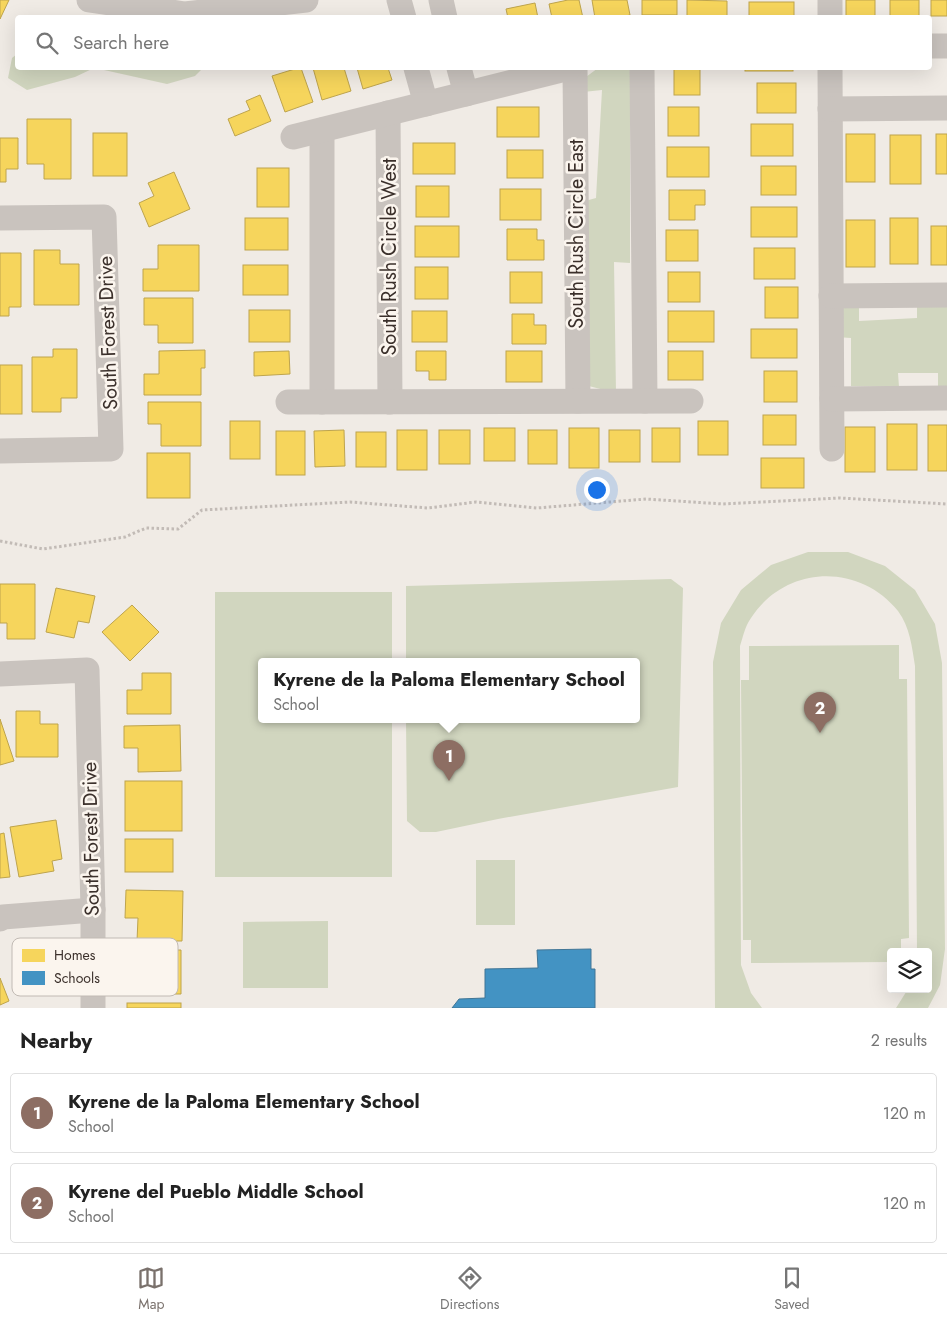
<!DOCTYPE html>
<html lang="en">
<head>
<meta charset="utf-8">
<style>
  body { margin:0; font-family:Jost,sans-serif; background:#f2f2f2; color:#222 }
  .controls { position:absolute; right:15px; bottom:15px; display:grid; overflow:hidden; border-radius:5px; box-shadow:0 5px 20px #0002 }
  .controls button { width:45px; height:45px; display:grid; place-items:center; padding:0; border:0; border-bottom:1px solid #e0e0e0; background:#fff; color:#222; font:25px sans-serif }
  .you { position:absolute; left:596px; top:489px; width:18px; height:18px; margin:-12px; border:4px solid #fff; border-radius:50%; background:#1a73e8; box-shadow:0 0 0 8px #1a73e833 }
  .badge { display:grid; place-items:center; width:32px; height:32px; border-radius:50%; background:#7a716c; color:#fff; font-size:16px; font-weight:700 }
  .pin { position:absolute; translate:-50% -41px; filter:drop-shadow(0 1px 2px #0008) }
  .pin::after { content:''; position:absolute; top:26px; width:18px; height:15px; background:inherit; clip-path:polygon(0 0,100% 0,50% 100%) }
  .popup { position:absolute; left:258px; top:658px; width:382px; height:65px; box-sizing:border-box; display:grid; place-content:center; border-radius:5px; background:#fff; filter:drop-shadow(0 1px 4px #0005); font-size:16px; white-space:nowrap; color:#767676 }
  .popup b { font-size:19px; color:#222 }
  .popup::after { content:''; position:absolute; left:50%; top:100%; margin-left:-10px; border:10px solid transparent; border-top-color:#fff }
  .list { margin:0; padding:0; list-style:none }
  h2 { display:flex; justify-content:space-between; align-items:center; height:65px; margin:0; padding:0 20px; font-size:21px }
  h2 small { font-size:16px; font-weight:400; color:#767676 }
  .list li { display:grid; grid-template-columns:32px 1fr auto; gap:15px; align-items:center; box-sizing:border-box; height:80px; margin:0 10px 10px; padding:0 10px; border:1px solid #e0e0e0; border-radius:5px }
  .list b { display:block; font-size:19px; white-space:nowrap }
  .list p { margin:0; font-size:16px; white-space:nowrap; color:#767676 }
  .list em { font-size:16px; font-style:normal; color:#767676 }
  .icon { flex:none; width:28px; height:28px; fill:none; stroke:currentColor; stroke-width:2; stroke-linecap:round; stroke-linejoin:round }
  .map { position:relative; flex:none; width:947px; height:1008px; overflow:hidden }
  .search { position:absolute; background:#fff; box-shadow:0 5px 20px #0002; left:15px; right:15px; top:15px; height:55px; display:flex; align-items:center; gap:12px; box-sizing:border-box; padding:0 18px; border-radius:5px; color:#767676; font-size:19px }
  .sheet { height:245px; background:#fff }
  nav { display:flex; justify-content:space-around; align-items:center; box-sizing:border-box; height:70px; border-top:1px solid #e0e0e0; background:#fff; font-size:14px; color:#767676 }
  nav a { display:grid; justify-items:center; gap:2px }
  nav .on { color:#7a716c }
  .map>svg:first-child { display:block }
</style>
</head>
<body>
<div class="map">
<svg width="947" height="1008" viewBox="0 0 947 1008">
  <rect width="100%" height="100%" fill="#f0ebe5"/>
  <!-- green -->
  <g fill="#d1d6bf">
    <polygon points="17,54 18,68 94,68 75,77 27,90 8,78 12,58"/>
    <polygon points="95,68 203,68 195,76 167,84"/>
    <polygon points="598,68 630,68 630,263 614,262 616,393 581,384 585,201 596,198 602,90 583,92 586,77"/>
    <polygon points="850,302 859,306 859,321 917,318 917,304 947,305 947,387 938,386 938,373 898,373 899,387 851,386 851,338 836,337 836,315"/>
    <path d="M808,552H848L885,566L915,590L935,624L942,663L945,949L940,985L928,1008H896L908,989H928V952H917L915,666C912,647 910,627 898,611C859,562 785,565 751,618C745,626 743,637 740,646L741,965L751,993L762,1008H715L713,662L721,623L741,590L771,565Z"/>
    <polygon points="671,579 683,588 678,787 498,819 436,832 420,832 407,821 406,720 636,720 636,662 406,662 406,586"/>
    <polygon points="215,592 392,592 392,662 262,662 262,720 392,720 392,877 215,877"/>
    <polygon points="899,645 899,679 907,679 909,938 901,939 901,952 891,952 891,962 751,963 751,940 743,940 741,680 749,680 749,646"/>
    <rect x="476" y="860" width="39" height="65"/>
    <polygon points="328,921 328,988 243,988 243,922"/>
  </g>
  <!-- homes -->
  <g fill="#f6d55c" stroke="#bea44d">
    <polygon points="0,0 9,0 0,19"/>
    <polygon points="568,0 579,0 583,18 552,18 549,4"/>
    <polygon points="592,0 627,0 630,15 616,18 595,18"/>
    <rect x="642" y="0" width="35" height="15"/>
    <polygon points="687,0 727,1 727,18 687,18"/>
    <rect x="846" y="0" width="29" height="16"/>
    <rect x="890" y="0" width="29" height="17"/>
    <rect x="931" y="0" width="16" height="16"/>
    <rect x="749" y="2" width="45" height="16"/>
    <polygon points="535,3 538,18 508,18 506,9"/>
    <polygon points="298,68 301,68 313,102 285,112 272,76"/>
    <polygon points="313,68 344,68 351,91 322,100"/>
    <polygon points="357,68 388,68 392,80 363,89"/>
    <rect x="674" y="68" width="26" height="27"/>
    <rect x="745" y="68" width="48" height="3"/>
    <rect x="757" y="83" width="39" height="30"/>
    <polygon points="260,95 271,121 235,136 228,119 250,110 246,101"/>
    <rect x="497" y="107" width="42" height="30"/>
    <rect x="668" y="107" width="31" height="29"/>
    <polygon points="27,119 71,119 71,179 44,179 44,164 27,164"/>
    <rect x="751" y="124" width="42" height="32"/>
    <rect x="93" y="133" width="34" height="43"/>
    <rect x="846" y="134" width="29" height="48"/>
    <rect x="936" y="134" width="11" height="40"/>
    <rect x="890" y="135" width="31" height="49"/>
    <polygon points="0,138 18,138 18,169 6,169 6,182 0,182"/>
    <rect x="413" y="143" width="42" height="31"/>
    <rect x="667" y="147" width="42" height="30"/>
    <rect x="507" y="150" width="36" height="28"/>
    <rect x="761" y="166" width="35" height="29"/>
    <rect x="257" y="168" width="32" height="39"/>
    <polygon points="174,172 190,209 149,227 139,203 154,196 148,183"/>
    <rect x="416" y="186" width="33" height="31"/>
    <rect x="500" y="189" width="41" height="31"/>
    <polygon points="669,190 705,190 705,205 695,205 695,220 669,220"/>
    <rect x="751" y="207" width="46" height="30"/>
    <rect x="245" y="218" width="43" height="32"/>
    <rect x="890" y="218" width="28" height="46"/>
    <rect x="846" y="220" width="29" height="47"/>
    <rect x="415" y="226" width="44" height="31"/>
    <rect x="931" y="226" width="16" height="39"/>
    <polygon points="507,229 537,229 537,240 544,240 544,260 507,260"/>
    <rect x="666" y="230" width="32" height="31"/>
    <polygon points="158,245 199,245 199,291 143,291 143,269 158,269"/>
    <rect x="754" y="248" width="41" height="31"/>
    <polygon points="34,250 60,250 60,264 79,264 79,305 34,305"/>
    <polygon points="0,253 21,253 21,307 9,307 9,316 0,316"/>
    <rect x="243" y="265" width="45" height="30"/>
    <rect x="415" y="267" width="33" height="32"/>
    <rect x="510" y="272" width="32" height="31"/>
    <rect x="668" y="272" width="32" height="30"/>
    <rect x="765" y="287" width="33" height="31"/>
    <polygon points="144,298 193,298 193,343 158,343 158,325 144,325"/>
    <rect x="249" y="310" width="41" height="32"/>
    <rect x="412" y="311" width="35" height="31"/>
    <rect x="668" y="311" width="46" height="31"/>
    <polygon points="512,314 534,314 534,325 546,325 546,344 512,344"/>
    <rect x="751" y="329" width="46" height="29"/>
    <polygon points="53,349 77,349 77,398 61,398 61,412 32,412 32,357 53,357"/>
    <polygon points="205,350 205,368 201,368 201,395 144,395 144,374 159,374 159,351"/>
    <polygon points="289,351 290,374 254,376 254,352"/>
    <polygon points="416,351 446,351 446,380 429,380 429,371 416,371"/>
    <rect x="506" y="351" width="36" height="31"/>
    <rect x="668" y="351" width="35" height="29"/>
    <rect x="0" y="365" width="22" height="49"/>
    <rect x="764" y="371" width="33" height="31"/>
    <polygon points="148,402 201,402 201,446 161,446 161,424 148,424"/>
    <rect x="763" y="415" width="33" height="30"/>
    <rect x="230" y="421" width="30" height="38"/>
    <rect x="698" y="421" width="30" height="34"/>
    <rect x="887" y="424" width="30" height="46"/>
    <rect x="928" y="425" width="19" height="46"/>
    <rect x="845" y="427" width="30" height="45"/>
    <rect x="484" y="428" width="31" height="33"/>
    <rect x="569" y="428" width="30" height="40"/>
    <rect x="652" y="428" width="28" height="34"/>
    <polygon points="344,430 345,466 315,467 314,431"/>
    <rect x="397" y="430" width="30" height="40"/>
    <rect x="439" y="430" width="31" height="34"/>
    <rect x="528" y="430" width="29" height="34"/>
    <rect x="609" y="430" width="31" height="32"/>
    <rect x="276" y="431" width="29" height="44"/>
    <rect x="356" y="432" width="30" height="35"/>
    <rect x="147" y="453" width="43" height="45"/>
    <rect x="761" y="458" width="43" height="30"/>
    <polygon points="0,584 35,584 35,639 7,639 7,623 0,623"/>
    <polygon points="56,588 95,596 89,623 78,621 74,638 46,632"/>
    <polygon points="132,605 159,632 130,661 102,632"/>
    <polygon points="142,673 171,673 171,714 127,714 127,690 142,690"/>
    <polygon points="16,711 40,711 40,724 58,724 58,757 16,757"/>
    <polygon points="0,719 14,761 0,765"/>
    <polygon points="180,725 181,771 138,772 138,748 124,748 124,726"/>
    <rect x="125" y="781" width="57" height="50"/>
    <polygon points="56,820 62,859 52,861 54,871 19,877 10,827"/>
    <polygon points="4,833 10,877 0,878 0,834"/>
    <rect x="125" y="839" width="48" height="33"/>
    <polygon points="126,890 183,891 182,941 137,941 138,918 125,918"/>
    <polygon points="58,944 61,992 18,995 14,948"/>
    <polygon points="136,950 181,950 181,994 126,994 126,964 136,964"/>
    <polygon points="0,978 9,1001 0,1005"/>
    <rect x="127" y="1003" width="54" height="5"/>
  </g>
  <!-- schools -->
  <polygon fill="#4393c3" stroke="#417595" points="591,949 591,969 595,969 595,1008 452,1008 459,999 485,998 485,969 538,968 537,950"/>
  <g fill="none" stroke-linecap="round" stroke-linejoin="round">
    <!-- path -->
    <polyline stroke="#c2bbb6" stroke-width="3" stroke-dasharray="2.5 2.5" stroke-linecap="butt" points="0,541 43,549 125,537 146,528 178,529 202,510 350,502 428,508 476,502 537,508 646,499 723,504 840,498 947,504"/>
    <!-- minor -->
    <g stroke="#c9c3be" stroke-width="25">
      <polyline points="89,0 185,14 306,0"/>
      <polyline points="399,0 404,18"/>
      <polyline points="441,0 445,18"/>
      <polyline points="830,0 830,18"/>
      <polyline points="930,46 947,46"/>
      <polyline points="416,68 426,104"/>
      <polyline points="459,68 466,94"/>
      <polyline points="575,68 578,401"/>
      <polyline points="642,68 645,401"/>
      <polyline points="830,68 832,449"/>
      <polyline points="830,109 947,108"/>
      <polyline points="388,113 390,402"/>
      <polyline points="322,130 322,402"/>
      <polyline points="293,137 569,68"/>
      <polyline points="0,218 104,217 111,449 0,451"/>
      <polyline points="831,296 947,295"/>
      <polyline points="832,399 947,398"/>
      <polyline points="288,402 691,401"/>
      <polyline points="0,674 87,670 93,910 93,1008"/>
      <polyline points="0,919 3,917 93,910"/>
    </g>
  </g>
  <g text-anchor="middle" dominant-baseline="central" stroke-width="5" stroke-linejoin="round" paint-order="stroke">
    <!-- street labels -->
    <g font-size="20" fill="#3b302b" stroke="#fbf5ee">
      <text transform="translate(576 234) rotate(-90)">South Rush Circle East</text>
      <text transform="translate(389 257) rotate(-90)">South Rush Circle West</text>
      <text transform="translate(108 333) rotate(-92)">South Forest Drive</text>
      <text transform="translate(91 839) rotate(-91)">South Forest Drive</text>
    </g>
  </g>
  <!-- legend -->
  <rect x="12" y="938" width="166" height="58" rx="8" fill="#fbf5ee" stroke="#c1bab4" stroke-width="1"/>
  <rect x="22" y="949" width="23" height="13" fill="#f6d55c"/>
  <rect x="22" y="971" width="23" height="14" fill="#4393c3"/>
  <g font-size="14" fill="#3b302b">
    <text x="54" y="960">Homes</text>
    <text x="54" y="983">Schools</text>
  </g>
</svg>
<div class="controls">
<button><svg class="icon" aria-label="layers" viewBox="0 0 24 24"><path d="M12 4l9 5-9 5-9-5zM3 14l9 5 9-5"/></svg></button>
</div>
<div class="you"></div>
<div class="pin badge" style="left:449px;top:781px;background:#8d6e63">1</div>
<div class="popup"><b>Kyrene de la Paloma Elementary School</b>School</div>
<div class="pin badge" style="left:820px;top:733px;background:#8d6e63">2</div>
<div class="search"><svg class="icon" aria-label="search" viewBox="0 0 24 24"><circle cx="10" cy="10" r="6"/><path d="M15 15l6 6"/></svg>Search here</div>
</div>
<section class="sheet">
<h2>Nearby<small>2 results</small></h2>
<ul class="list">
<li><span class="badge" style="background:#8d6e63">1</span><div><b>Kyrene de la Paloma Elementary School</b><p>School</p></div><em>120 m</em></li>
<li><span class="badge" style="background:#8d6e63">2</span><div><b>Kyrene del Pueblo Middle School</b><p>School</p></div><em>120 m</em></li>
</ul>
</section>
<nav>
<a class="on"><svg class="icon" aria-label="map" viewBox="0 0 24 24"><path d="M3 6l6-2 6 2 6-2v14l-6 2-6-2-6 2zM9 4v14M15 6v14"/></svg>Map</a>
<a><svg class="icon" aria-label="directions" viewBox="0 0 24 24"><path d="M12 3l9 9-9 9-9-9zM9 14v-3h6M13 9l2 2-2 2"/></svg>Directions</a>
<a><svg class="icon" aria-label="saved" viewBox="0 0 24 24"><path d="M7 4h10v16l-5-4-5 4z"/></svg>Saved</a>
</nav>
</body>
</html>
